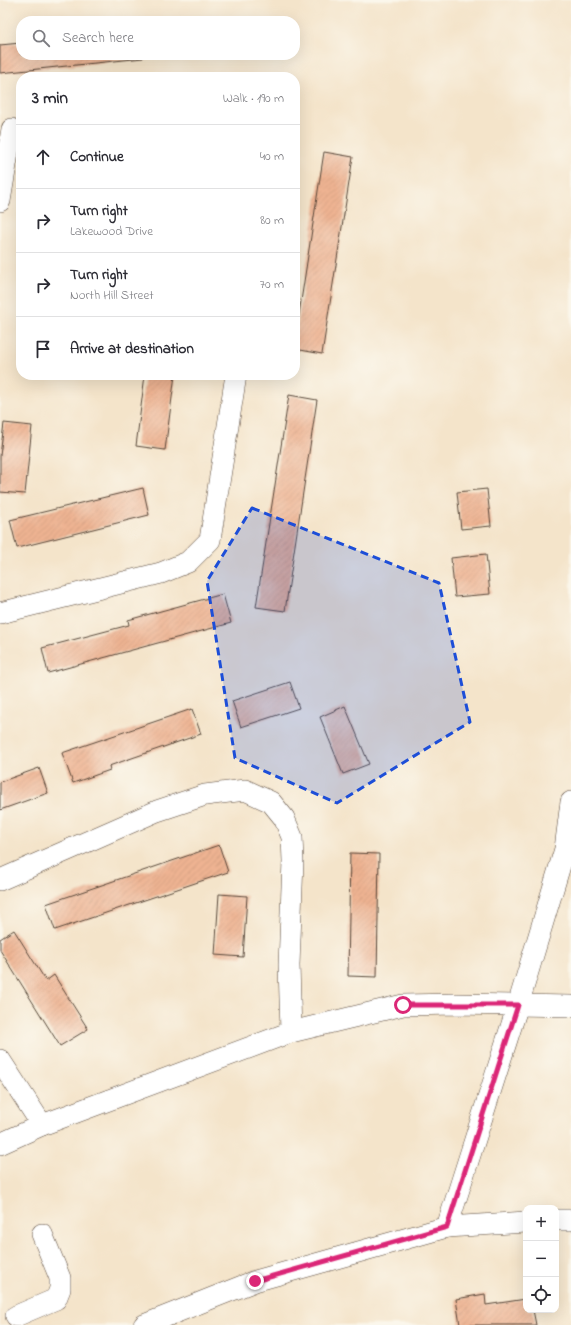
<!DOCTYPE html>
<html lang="en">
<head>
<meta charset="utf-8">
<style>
  body { margin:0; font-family:"Indie Flower",sans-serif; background:#f2f2f3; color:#2b2b33 }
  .controls { position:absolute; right:12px; bottom:12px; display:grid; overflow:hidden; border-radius:8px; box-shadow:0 4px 16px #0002 }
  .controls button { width:36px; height:36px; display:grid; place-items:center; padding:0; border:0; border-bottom:1px solid #e1e1e2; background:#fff; color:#2b2b33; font:20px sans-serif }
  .stop { position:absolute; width:12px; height:12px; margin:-9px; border:3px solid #db2777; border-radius:50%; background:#fff }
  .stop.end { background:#db2777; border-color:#fff; box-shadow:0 1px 4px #0008 }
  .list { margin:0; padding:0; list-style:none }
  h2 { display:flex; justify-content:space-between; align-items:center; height:52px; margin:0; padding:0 16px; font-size:17px }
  h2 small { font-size:13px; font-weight:400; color:#7c7c81 }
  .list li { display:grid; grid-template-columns:26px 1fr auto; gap:12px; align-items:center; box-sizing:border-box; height:64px; padding:0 16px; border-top:1px solid #e1e1e2 }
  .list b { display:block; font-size:15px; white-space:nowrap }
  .list p { margin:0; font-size:13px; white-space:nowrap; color:#7c7c81 }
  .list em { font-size:13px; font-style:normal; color:#7c7c81 }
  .icon { flex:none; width:22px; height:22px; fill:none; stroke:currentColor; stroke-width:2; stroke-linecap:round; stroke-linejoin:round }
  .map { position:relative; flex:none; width:571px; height:1325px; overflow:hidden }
  .search { position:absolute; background:#fff; box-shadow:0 4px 16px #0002; left:16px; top:16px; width:284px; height:44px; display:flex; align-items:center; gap:10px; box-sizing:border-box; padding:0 14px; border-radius:16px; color:#7c7c81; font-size:15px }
  .panel { position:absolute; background:#fff; box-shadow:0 4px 16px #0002; left:16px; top:72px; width:284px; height:308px; border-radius:16px }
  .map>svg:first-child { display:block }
</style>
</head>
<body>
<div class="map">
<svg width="571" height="1325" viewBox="0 0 571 1325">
  <defs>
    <pattern id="building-hatch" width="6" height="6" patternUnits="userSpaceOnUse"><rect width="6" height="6" fill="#eeb392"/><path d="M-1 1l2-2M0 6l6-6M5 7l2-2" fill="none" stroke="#cd9a7d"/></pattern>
  </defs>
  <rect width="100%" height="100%" fill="#fbf7ec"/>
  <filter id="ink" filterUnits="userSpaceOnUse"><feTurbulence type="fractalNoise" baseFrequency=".025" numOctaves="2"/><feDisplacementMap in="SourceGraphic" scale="8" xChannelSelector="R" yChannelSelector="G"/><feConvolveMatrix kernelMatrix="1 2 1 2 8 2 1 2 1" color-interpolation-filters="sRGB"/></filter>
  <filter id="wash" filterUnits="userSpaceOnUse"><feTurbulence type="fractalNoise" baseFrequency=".012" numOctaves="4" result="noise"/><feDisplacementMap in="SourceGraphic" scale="16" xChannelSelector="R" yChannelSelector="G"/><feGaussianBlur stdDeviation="0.9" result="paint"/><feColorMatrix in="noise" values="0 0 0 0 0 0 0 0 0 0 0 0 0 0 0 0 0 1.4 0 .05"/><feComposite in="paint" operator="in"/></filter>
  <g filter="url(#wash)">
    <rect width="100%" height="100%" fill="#f4e4ca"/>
    <g id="blocks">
      <!-- building -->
      <g fill="url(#building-hatch)">
        <polygon points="21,43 21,55 143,55 143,58 0,73 0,45"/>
        <polygon points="324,152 353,157 322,354 295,349 295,340"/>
        <polygon points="145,375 175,375 165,450 136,446"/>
        <polygon points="289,395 317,400 285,611 256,607"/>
        <polygon points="4,423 32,426 25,494 0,492 0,456"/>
        <polygon points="143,488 149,515 17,548 10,520"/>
        <polygon points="487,489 491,526 461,529 457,492"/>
        <polygon points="486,554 490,594 455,597 451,558"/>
        <polygon points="223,594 231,623 48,673 42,648 129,625 128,620"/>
        <polygon points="290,682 299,708 241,727 232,701"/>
        <polygon points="345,706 369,764 343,774 320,717"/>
        <polygon points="192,709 201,734 109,766 110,770 73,783 62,753"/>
        <polygon points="39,768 48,793 0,810 0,782"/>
        <polygon points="219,845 228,872 55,930 46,904"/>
        <polygon points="350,853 379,854 377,977 348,976"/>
        <polygon points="219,894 247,896 243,957 215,955"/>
        <polygon points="14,930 46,981 54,975 88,1029 60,1046 0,950 0,939"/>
        <polygon points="485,1294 486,1305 526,1299 526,1310 533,1310 536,1325 460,1325 456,1299"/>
      </g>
    </g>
  </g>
  <g filter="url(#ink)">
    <use href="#blocks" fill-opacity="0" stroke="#574638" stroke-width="1"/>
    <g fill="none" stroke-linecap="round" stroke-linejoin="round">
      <defs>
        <g id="minor">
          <polyline points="0,201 12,129"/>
          <polyline points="0,613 161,573 188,562 210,540 236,375"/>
          <polyline points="0,880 157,811 205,795 245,790 271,802 284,818 292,837 293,861 289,965 291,1032 42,1125 0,1144"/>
          <polyline points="291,1032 403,1005 456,1004 571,1006"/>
          <polyline points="0,1060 42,1125"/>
          <polyline points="556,1220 571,1220"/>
          <polyline points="447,1227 518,1005 565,849 571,802"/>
          <polyline points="16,1316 56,1299 60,1289 60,1278 42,1234"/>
          <polyline points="144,1325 255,1281 447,1227 526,1222"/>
        </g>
      </defs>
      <!-- minor casing -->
      <use href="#minor" stroke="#574638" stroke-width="22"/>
      <!-- minor -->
      <use href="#minor" stroke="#fff" stroke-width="21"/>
    </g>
  </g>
  <g fill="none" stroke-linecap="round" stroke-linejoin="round" filter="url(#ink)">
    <!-- route -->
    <polyline stroke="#db2777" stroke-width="5" points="255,1281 447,1227 518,1005 403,1005"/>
  </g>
  <!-- marked area -->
  <path fill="#1d4ed8" fill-opacity="0.2" stroke="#1d4ed8" stroke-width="3" stroke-dasharray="8 5" stroke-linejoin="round" d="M252,508L439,583L470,722L337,803L235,758L207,581Z"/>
</svg>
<div class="controls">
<button>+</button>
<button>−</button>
<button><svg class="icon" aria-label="locate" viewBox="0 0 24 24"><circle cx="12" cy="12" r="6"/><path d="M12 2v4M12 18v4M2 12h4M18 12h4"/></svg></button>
</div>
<div class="stop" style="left:403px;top:1005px"></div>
<div class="stop end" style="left:255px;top:1281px"></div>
<div class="search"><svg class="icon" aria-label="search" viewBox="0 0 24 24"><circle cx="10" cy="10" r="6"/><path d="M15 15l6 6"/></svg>Search here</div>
<section class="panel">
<h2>3 min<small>Walk · 190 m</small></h2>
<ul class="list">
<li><svg class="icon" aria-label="ahead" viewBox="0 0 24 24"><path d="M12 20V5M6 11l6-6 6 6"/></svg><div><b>Continue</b></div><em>40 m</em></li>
<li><svg class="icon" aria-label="right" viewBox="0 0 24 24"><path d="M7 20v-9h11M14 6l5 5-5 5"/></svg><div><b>Turn right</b><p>Lakewood Drive</p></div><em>80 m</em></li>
<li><svg class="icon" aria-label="right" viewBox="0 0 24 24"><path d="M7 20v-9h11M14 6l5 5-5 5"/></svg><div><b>Turn right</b><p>North Hill Street</p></div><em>70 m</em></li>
<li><svg class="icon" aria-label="arrive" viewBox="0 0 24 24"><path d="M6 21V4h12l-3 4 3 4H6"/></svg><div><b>Arrive at destination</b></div></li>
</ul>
</section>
</div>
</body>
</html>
